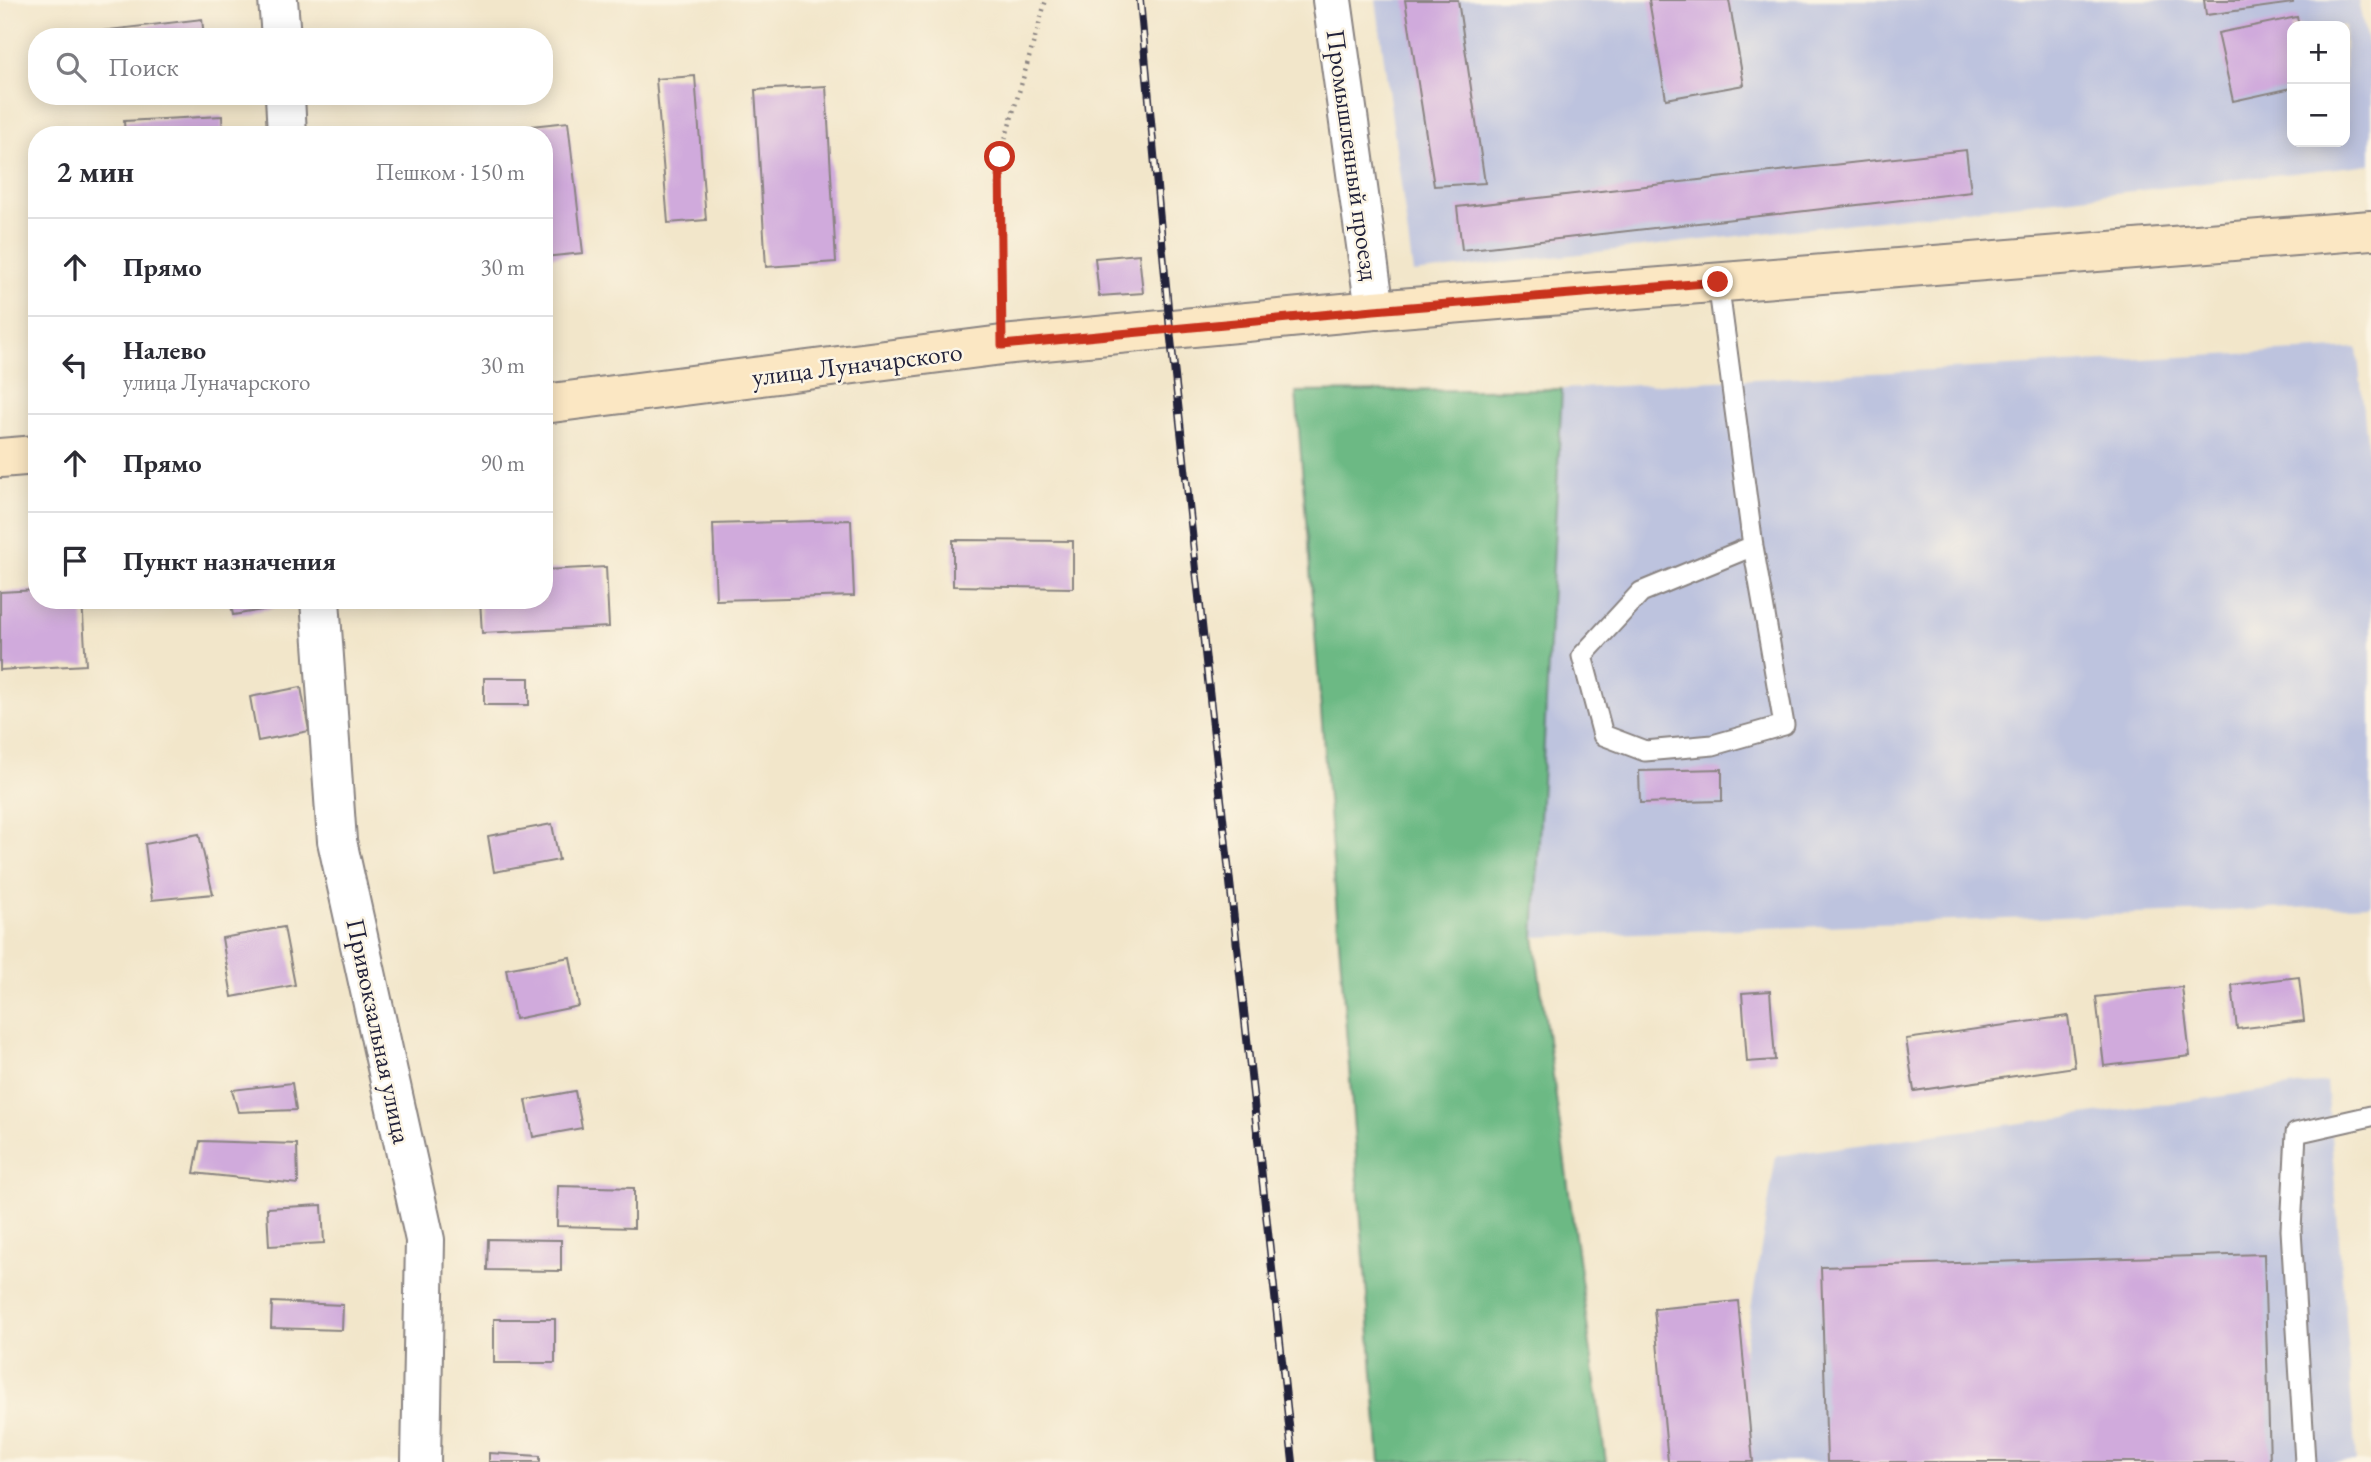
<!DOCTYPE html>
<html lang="ru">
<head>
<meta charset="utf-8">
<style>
  body { margin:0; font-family:"EB Garamond",serif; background:#f2f2f3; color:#2b2b33 }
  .controls { position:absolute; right:21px; top:21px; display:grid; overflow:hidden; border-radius:14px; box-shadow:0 4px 18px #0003 }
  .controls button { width:63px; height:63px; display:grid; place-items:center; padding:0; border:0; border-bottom:2px solid #e1e1e2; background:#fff; color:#2b2b33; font:35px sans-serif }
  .stop { position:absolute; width:21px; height:21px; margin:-16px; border:5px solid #c8321e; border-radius:50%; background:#fff }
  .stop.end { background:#c8321e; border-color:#fff; box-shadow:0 2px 7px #0008 }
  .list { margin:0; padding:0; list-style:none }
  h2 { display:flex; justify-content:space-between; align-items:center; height:91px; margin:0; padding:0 28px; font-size:30px }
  h2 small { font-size:23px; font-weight:400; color:#7c7c81 }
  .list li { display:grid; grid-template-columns:46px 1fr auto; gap:21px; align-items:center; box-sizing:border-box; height:98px; padding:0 28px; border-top:2px solid #e1e1e2 }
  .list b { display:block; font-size:26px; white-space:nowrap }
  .list p { margin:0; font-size:23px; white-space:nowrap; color:#7c7c81 }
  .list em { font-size:23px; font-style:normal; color:#7c7c81 }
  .icon { flex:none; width:38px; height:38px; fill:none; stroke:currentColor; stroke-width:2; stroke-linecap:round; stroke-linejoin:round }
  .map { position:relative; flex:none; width:2371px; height:1462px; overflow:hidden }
  .search { position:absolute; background:#fff; box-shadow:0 4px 18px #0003; left:28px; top:28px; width:525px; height:77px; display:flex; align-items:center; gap:18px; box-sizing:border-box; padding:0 24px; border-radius:28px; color:#7c7c81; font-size:26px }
  .panel { position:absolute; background:#fff; box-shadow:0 4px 18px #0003; left:28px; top:126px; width:525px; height:483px; border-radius:28px }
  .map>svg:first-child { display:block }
</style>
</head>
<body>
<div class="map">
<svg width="2371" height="1462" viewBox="0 0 2371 1462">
  <rect width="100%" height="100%" fill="#fcf5e5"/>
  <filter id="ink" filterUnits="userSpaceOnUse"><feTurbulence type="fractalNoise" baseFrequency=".0143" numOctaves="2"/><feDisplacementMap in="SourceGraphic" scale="14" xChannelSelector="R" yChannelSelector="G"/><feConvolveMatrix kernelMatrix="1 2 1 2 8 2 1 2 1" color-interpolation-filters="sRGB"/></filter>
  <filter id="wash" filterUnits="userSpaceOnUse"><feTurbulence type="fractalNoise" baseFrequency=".00686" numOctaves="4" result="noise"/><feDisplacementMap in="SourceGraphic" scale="28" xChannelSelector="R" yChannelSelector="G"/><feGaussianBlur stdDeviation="1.57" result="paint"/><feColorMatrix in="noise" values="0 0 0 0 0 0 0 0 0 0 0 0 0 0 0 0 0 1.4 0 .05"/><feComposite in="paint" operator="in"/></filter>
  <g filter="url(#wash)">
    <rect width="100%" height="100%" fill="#f2e6ca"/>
    <!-- industrial -->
    <g fill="#bdc3de" fill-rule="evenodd">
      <path d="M1376,0H2358L2371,60V164L1413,273ZM2292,26H2345V142H2292Z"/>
      <polygon points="2357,348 2371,476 2371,905 1534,937 1562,389"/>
      <polygon points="2327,1082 2356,1462 1726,1462 1776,1156"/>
    </g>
    <!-- forest -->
    <polygon fill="#6cb984" stroke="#476e60" stroke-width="2" points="1562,389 1534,937 1606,1462 1380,1462 1296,392"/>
    <g id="blocks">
      <!-- building -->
      <g fill="#d0aadc">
        <polygon points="1405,0 1458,0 1485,183 1434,186"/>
        <polygon points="1649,0 1729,0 1744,85 1666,99"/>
        <polygon points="2204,0 2293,0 2293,3 2206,15"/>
        <polygon points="2297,17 2299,26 2292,26 2292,88 2233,101 2218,33"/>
        <polygon points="202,19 204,37 84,37 83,33"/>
        <polygon points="695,76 706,220 668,223 656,79"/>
        <polygon points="826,86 836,262 766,267 755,90"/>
        <polygon points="222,116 223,135 125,135 124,121"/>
        <polygon points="568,122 583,253 544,257 544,135 464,133"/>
        <polygon points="1966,150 1971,192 1462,250 1457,207"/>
        <polygon points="1139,254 1143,293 1099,296 1095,258"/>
        <polygon points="851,520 854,596 716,600 713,524"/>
        <polygon points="953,540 1073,541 1073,588 953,586"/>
        <polygon points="606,567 609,627 482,633 480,600 544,600 544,570"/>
        <polygon points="37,590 37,600 82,600 86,665 0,670 0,592"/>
        <polygon points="230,600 273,600 274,608 233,615"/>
        <rect x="484" y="678" width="45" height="27"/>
        <polygon points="301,687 309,731 258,741 250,697"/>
        <polygon points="1722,769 1722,801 1640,803 1639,771"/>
        <polygon points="552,824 559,860 494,872 488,836"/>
        <polygon points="199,834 213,894 152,900 145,844"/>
        <polygon points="284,927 295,985 232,997 222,938"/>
        <polygon points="570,957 579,1006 515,1019 506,969"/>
        <polygon points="2299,977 2304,1021 2237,1029 2232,985"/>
        <polygon points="2182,987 2190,1056 2104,1066 2096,997"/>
        <polygon points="1770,991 1775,1060 1747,1062 1742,993"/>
        <polygon points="2068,1016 2075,1067 1914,1091 1906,1039"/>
        <polygon points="292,1083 296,1110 238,1112 232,1090"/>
        <polygon points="575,1091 582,1128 533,1137 526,1100"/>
        <polygon points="200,1141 297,1144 298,1184 194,1173"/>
        <polygon points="558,1186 634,1188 634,1228 557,1226"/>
        <polygon points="322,1205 324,1243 269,1246 267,1208"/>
        <polygon points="488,1239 561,1240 561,1271 487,1270"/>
        <polygon points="2264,1254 2270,1462 1827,1462 1821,1267"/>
        <polygon points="1738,1301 1753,1462 1668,1462 1654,1309"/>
        <polygon points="272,1302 343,1305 342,1330 271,1328"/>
        <rect x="494" y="1319" width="61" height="44"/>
        <polygon points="489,1453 540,1456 540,1462 489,1462"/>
      </g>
    </g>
  </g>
  <g filter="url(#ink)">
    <use href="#blocks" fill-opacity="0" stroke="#8a8482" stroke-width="2"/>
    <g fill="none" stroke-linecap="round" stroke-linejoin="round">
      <defs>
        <g id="service">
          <polyline points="1718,282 1753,546 1784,725 1713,745 1645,751 1603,735 1582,656 1641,592 1753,546"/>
          <polyline points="2305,1462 2291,1230 2296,1133 2371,1116"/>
        </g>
        <g id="minor">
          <polyline points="1332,0 1375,310"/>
          <polyline points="320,600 337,841 425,1240 421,1462"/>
        </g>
        <g id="tertiary">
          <polyline points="278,0 281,37"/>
          <polyline points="285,96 287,135"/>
        </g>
        <g id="secondary">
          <polyline points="544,404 1002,345 1375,310 2371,230"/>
          <polyline points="0,458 37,455"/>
        </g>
      </defs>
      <!-- service casing -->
      <use href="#service" stroke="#8a8482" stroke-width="23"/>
      <!-- minor casing -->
      <use href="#minor" stroke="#8a8482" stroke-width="42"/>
      <!-- tertiary casing -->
      <use href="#tertiary" stroke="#8a8482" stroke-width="42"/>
      <!-- secondary casing -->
      <use href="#secondary" stroke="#8a8482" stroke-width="42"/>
      <!-- path -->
      <polyline stroke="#8a8482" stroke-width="4.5" stroke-dasharray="2 5" stroke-linecap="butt" points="1001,306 1000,157 1046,0"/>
      <!-- service -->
      <use href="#service" stroke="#fff" stroke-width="19"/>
      <!-- minor -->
      <use href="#minor" stroke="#fff" stroke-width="38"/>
      <!-- tertiary -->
      <use href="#tertiary" stroke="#fff" stroke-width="38"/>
      <!-- secondary -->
      <use href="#secondary" stroke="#fbe7c3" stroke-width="38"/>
      <defs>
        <polyline id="rail" points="1140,0 1170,330 1293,1462"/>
      </defs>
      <!-- rail casing -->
      <use href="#rail" stroke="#22223b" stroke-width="8"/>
      <!-- rail -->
      <use href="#rail" stroke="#fcf5e5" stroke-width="5" stroke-dasharray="16" stroke-linecap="butt"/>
    </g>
  </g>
  <g fill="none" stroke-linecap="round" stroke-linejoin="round" filter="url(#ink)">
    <!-- route -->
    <polyline stroke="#c8321e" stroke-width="9" points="1000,157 1002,345 1374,310 1718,282"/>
  </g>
  <g text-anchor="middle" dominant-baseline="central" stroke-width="5" stroke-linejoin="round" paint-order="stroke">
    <!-- street labels -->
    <g font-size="26" fill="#22223b" stroke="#fcf5e5">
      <text transform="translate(1353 155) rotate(82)">Промышленный проезд</text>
      <text transform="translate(857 364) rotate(-7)">улица Луначарского</text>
      <text transform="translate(379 1031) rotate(78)">Привокзальная улица</text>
    </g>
  </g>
</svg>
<div class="controls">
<button>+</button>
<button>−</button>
</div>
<div class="stop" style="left:1000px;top:157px"></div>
<div class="stop end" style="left:1718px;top:282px"></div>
<div class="search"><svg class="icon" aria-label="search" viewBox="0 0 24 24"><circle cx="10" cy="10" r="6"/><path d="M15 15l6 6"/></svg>Поиск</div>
<section class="panel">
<h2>2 мин<small>Пешком · 150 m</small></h2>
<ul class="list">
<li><svg class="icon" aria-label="ahead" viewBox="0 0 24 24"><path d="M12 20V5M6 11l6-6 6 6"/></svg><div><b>Прямо</b></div><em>30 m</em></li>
<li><svg class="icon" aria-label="left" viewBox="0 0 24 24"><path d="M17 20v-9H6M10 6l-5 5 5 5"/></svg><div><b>Налево</b><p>улица Луначарского</p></div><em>30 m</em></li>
<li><svg class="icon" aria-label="ahead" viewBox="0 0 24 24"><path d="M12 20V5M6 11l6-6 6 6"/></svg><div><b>Прямо</b></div><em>90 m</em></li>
<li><svg class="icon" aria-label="arrive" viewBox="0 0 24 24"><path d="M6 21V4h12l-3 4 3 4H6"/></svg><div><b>Пункт назначения</b></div></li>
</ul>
</section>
</div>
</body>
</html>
